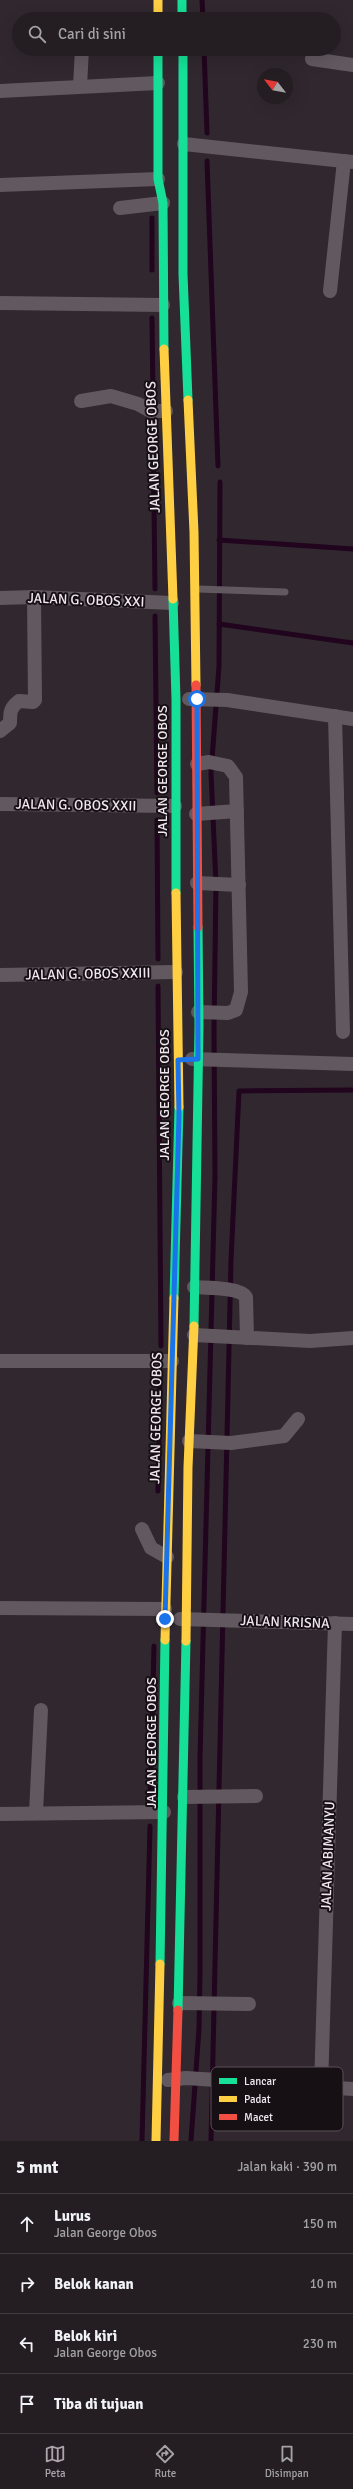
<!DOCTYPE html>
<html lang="id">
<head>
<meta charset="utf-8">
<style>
  body { margin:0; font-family:Signika,sans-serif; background:#2c272a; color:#f1f3f6 }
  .compass { position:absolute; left:257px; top:68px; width:36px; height:36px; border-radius:50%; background:#241e22; box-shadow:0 4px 16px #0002; rotate:301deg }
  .stop { position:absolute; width:12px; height:12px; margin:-9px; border:3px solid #1a73e8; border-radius:50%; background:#fff }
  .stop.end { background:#1a73e8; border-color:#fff; box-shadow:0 1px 4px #0008 }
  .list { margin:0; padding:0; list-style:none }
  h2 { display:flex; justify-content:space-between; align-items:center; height:52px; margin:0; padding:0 16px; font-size:17px }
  h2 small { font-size:13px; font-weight:400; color:#a3a2a5 }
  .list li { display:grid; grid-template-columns:26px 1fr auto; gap:12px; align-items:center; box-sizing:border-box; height:60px; padding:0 16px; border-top:1px solid #413c40 }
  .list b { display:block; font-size:15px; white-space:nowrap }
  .list p { margin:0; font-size:13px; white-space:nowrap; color:#a3a2a5 }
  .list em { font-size:13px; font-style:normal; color:#a3a2a5 }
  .icon { flex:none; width:22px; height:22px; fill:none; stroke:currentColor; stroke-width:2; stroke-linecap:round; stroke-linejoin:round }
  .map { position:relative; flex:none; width:353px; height:2141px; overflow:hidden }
  .search { position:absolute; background:#241e22; box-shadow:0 4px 16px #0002; left:12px; right:12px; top:12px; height:44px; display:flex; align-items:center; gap:10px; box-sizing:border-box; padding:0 14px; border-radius:22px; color:#a3a2a5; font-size:15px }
  .sheet { height:292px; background:#241e22 }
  nav { display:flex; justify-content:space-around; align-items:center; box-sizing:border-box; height:56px; border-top:1px solid #413c40; background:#241e22; font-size:11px; color:#a3a2a5 }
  nav a { display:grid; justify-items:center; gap:2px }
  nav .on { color:#ada4ab }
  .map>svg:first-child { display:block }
</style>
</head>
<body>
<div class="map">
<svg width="353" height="2141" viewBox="0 0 353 2141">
  <rect width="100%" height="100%" fill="#30282e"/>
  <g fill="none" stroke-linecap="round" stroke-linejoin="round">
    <!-- stream -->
    <g stroke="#21041d" stroke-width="5">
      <polyline points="202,0 203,19"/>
      <polyline points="204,49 207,133"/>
      <polyline points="207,161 218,466"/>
      <polyline points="152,218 152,270"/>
      <polyline points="152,318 153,398"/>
      <polyline points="153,424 155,589"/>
      <polyline points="219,540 353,549"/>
      <polyline points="155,616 157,793"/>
      <polyline points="219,624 353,643"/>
      <polyline points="157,820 158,959"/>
      <polyline points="158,986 161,1346"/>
      <polyline points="158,1491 160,1376"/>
      <polyline points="150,1799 154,1646"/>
      <polyline points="142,2141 150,1826"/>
      <polyline points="191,2141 199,2029 200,1974 200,1758 215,1176 214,1030 216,884 211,773 219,666 220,482"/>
      <polyline points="211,2141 231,1260 239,1091 353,1090"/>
    </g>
    <!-- lane -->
    <polyline stroke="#625860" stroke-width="7" points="198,589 285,592"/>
    <!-- street -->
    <g stroke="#625860" stroke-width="14">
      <polyline points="312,59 353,65"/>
      <polyline points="80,86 82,49"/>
      <polyline points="0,91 158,83"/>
      <polyline points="184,144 353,162"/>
      <polyline points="0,185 158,179"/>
      <polyline points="120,208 163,203"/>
      <polyline points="330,291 344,161"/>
      <polyline points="0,303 163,305"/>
      <polyline points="81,401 111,396 138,404 151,411 166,411"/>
      <polyline points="0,598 34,597 172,603"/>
      <polyline points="189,699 227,700 353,719"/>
      <polyline points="335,716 343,1032"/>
      <path d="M0,731L10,723C10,712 10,708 19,701L33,702L35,700L34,597"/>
      <polyline points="197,764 209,762 228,766 236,777 241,992 236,1010 228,1013 198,1012"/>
      <polyline points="0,804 175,806"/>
      <polyline points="196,814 237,811"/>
      <polyline points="197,883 239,885"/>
      <polyline points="0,975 176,972"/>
      <polyline points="192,1059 353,1064"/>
      <path d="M194,1287C207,1288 240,1287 246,1297L247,1338"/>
      <polyline points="194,1335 310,1341 353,1338"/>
      <polyline points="0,1361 172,1361"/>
      <polyline points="189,1441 231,1443 284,1436 298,1419"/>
      <polyline points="142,1529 151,1548 167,1557"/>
      <polyline points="0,1608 165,1609"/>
      <polyline points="180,1619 353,1624"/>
      <polyline points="184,1797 256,1796"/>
      <polyline points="36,1813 41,1710"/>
      <polyline points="0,1814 164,1812"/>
      <polyline points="179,2003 249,2004"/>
      <polyline points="168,2080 186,2078 353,2089"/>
      <polyline points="321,2088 335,1623"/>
      <polyline points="274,2116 274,2084"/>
    </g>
    <!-- fast -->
    <g stroke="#16e098" stroke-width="9">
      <polyline points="182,0 182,19"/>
      <polyline points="158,49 158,179 163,203 164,349"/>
      <polyline points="183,49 183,274 188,400"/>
      <polyline points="173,599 176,700 176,893"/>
      <polyline points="174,1298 179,1107"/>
      <polyline points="194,1326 199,1026 198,927"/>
      <polyline points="160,1964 165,1640"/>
      <polyline points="178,2010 186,1641"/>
    </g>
    <!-- slow -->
    <g stroke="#ffcf43" stroke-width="9">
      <polyline points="158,0 158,19"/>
      <polyline points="164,349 173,599"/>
      <polyline points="188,400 194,532 196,685"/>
      <polyline points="176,893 179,1107"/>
      <polyline points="165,1640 174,1298"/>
      <polyline points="186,1641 188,1467 194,1326"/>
      <polyline points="156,2141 160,1964"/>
    </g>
    <!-- jam -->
    <g stroke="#f24e42" stroke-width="9">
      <polyline points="196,685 198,927"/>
      <polyline points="174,2141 178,2010"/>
    </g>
  </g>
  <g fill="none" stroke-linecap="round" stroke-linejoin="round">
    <!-- route -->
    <polyline stroke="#1a73e8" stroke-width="5" points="165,1619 179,1116 178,1060 198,1059 197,699"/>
  </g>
  <g text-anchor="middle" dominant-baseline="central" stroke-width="4" stroke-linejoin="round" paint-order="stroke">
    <!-- street labels -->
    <g font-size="14" fill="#f1e7ef" stroke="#161015">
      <text transform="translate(153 447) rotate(-92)">JALAN GEORGE OBOS</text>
      <text transform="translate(86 600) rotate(2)">JALAN G. OBOS XXI</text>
      <text transform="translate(162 771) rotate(-90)">JALAN GEORGE OBOS</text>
      <text transform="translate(76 805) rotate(1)">JALAN G. OBOS XXII</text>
      <text transform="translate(88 974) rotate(-1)">JALAN G. OBOS XXIII</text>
      <text transform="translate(164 1095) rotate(-90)">JALAN GEORGE OBOS</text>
      <text transform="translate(156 1418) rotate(-89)">JALAN GEORGE OBOS</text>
      <text transform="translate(285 1622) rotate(2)">JALAN KRISNA</text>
      <text transform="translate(151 1743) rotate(-90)">JALAN GEORGE OBOS</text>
      <text transform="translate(328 1856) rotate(-88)">JALAN ABIMANYU</text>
    </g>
  </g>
  <!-- legend -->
  <rect x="211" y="2067" width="132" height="64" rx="6" fill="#161015" stroke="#585056" stroke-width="1"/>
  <rect x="219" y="2078" width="18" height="6" fill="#16e098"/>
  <rect x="219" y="2096" width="18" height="6" fill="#ffcf43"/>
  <rect x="219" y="2114" width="18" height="6" fill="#f24e42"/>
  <g font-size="11" fill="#f1e7ef">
    <text x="244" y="2085">Lancar</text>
    <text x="244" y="2103">Padat</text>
    <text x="244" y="2121">Macet</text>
  </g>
</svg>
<svg class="compass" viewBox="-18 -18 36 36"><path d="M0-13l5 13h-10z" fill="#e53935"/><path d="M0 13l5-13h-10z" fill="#a3a2a5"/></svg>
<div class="stop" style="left:197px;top:699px"></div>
<div class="stop end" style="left:165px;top:1619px"></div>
<div class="search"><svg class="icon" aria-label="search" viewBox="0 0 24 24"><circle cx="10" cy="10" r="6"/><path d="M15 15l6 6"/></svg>Cari di sini</div>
</div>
<section class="sheet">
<h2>5 mnt<small>Jalan kaki · 390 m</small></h2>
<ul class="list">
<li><svg class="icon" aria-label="ahead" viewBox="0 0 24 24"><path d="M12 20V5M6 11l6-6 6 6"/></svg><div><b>Lurus</b><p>Jalan George Obos</p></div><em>150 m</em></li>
<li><svg class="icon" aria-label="right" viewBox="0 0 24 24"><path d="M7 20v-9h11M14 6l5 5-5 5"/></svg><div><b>Belok kanan</b></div><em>10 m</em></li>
<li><svg class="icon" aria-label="left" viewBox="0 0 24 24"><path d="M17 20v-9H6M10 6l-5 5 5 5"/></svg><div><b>Belok kiri</b><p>Jalan George Obos</p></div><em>230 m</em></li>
<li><svg class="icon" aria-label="arrive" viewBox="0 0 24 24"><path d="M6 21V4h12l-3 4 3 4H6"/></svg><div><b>Tiba di tujuan</b></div></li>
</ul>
</section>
<nav>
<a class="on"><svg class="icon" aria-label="map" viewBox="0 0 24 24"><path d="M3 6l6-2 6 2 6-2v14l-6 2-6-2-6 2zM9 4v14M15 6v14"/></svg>Peta</a>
<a><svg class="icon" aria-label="directions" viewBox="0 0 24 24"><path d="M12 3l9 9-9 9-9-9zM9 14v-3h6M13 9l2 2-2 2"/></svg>Rute</a>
<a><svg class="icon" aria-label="saved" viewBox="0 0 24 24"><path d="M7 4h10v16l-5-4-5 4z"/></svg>Disimpan</a>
</nav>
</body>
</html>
